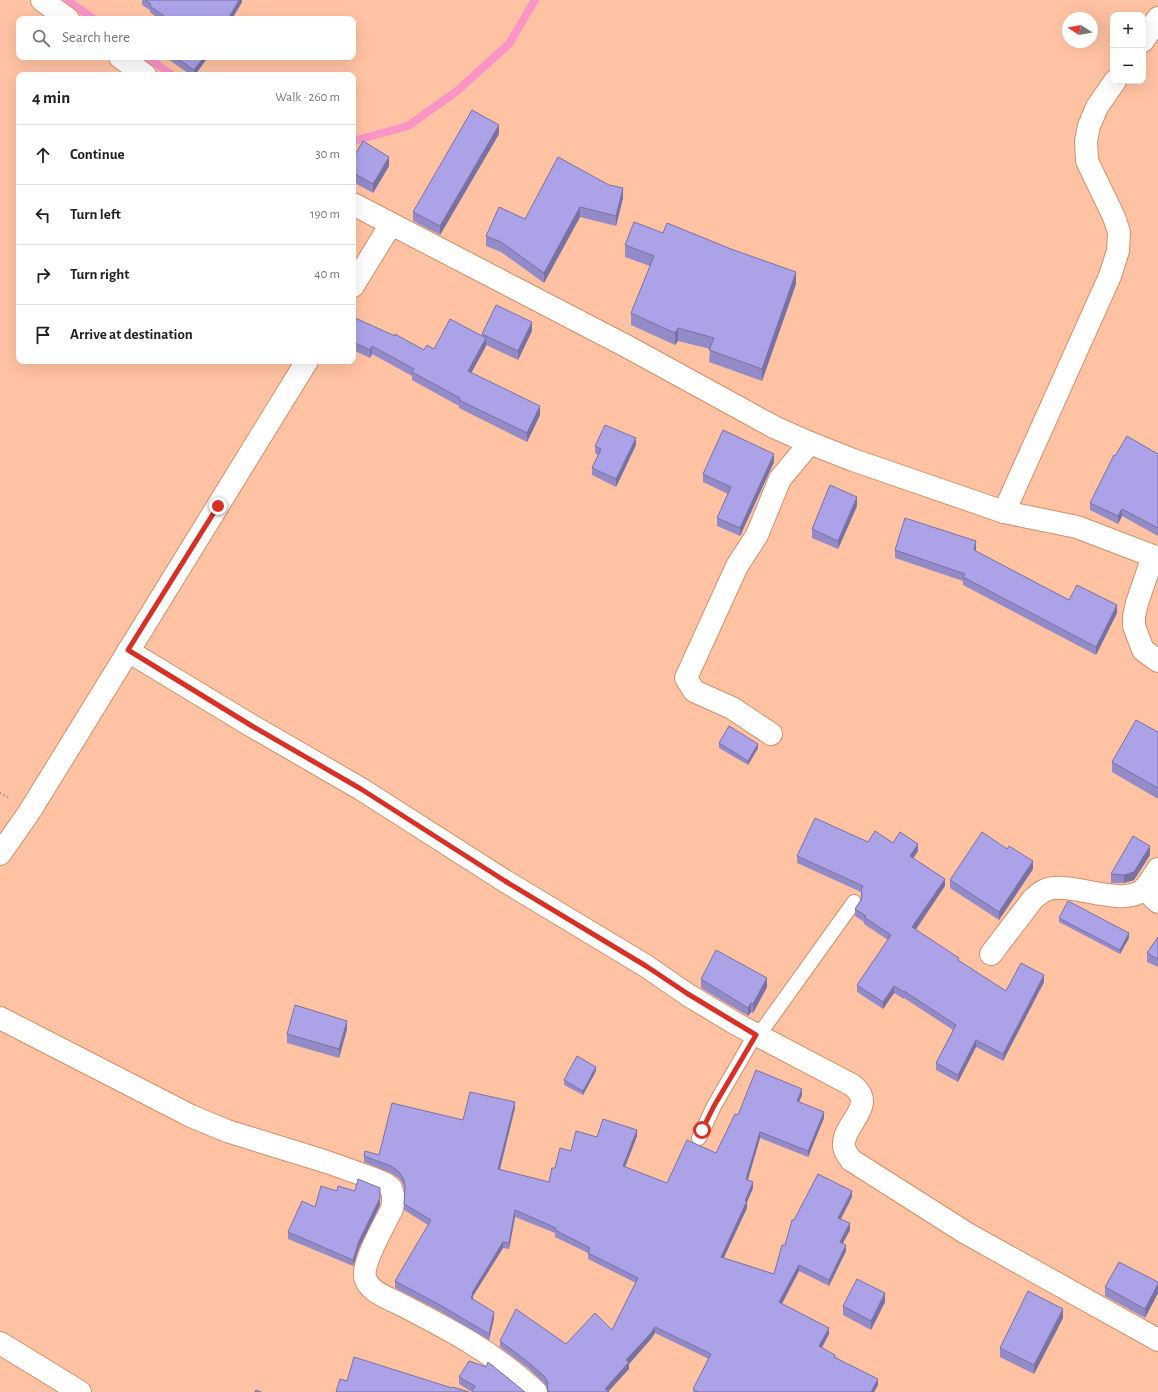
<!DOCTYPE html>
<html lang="en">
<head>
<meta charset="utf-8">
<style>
  body { margin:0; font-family:"Alegreya Sans",sans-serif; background:#f2f2f2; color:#222 }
  .controls { position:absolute; right:12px; top:12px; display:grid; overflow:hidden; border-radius:8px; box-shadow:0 4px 16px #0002 }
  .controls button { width:36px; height:36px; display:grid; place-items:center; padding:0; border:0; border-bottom:1px solid #e0e0e0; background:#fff; color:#222; font:20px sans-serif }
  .compass { position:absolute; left:1062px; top:12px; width:36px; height:36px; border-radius:50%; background:#fff; box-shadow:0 4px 16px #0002; rotate:281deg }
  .stop { position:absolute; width:12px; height:12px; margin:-9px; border:3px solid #d93025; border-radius:50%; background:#fff }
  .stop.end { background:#d93025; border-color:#fff; box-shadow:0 1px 4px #0008 }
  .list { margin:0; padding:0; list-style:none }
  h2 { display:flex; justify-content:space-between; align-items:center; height:52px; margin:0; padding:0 16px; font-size:17px }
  h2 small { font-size:13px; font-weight:400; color:#767676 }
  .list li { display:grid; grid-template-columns:26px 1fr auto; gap:12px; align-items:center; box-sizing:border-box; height:60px; padding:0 16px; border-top:1px solid #e0e0e0 }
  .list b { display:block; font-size:15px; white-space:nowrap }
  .list em { font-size:13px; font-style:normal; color:#767676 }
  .icon { flex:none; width:22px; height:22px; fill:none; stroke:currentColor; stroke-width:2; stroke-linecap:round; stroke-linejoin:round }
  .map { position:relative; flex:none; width:1158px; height:1392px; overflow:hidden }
  .search { position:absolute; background:#fff; box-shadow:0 4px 16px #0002; left:16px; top:16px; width:340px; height:44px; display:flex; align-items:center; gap:10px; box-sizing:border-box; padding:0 14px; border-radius:8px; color:#767676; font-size:15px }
  .panel { position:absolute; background:#fff; box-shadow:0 4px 16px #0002; left:16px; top:72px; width:340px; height:292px; border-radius:8px }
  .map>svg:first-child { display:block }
</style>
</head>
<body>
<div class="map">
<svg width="1158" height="1392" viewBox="0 0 1158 1392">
  <rect width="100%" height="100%" fill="#ffc3a3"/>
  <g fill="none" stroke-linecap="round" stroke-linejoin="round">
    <!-- stream -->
    <g stroke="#fa94c7" stroke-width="8">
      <polyline points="67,0 94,19"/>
      <polyline points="147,57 172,75"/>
      <polyline points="353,141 408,126 457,91 509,44 535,0"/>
    </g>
    <defs>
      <g id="lane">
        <polyline points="758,1036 854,902"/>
        <polyline points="699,1138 714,1106 755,1035"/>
      </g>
      <g id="street">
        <polyline points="42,0 68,19"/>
        <polyline points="1143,41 1158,18"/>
        <polyline points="120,57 145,75"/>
        <polyline points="353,204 628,347 774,427 810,443 853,460 1004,512 1077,527 1158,558"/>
        <polyline points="353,286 391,224"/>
        <polyline points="1004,512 1110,276 1118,251 1119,232 1114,217 1087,161 1086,141 1089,126 1097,107 1115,81"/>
        <polyline points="1153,556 1137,603 1134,616 1134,626 1143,650 1158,661"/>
        <path d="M128,651L252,726L361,789L505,881L646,966L688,995L738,1025L852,1085C878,1105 845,1122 844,1143C843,1150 848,1155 851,1160L966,1233L1158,1340"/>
        <polyline points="771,734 732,708 694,691 686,678 737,566 757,535 780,479 810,443"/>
        <polyline points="0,854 30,811 307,361"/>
        <polyline points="1144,889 1158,902"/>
        <path d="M991,954L1033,899C1039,894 1045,888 1054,888C1079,885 1124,907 1144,889C1150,883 1154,875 1158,869"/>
        <path d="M0,1018L191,1116L227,1131L327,1162L372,1178L386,1184L391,1188L393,1195V1202L392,1209C385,1223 362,1263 365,1277C368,1291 386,1297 398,1303C447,1328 495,1353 536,1392"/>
        <polyline points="0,1343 80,1392"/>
      </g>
    </defs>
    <!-- lane casing -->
    <use href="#lane" stroke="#d58e67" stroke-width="16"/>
    <!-- street casing -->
    <use href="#street" stroke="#d58e67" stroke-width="24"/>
    <!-- path -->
    <polyline stroke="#b08068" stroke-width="2.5" stroke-dasharray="1 3" stroke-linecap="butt" points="0,793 9,798"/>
    <!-- lane -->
    <use href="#lane" stroke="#fff" stroke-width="14"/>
    <!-- street -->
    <use href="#street" stroke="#fff" stroke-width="22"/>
  </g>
  <!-- wall -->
  <g fill="#938bc8">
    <polygon points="142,0 242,0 242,2 232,19 159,19 150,12 150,10 142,5"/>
    <polygon points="165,57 208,57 195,75 191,75"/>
    <polygon points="499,134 440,235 413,221 413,212"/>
    <polygon points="353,158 389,166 373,193 353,182"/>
    <polygon points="623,198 616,226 580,217 544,283 501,252 486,246 486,236 525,219"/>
    <polygon points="625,245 796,284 762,381 709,362 710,349 678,341 675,345 631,325 631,313 650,266 625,257"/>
    <polygon points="353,317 424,350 434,349 482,336 482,334 532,331 518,360 486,345 486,346 471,373 540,415 527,442 459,408 459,406 412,380 412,376 372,354 370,358 353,350"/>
    <polygon points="636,445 616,487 592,475 592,468 598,455 595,453 595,446"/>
    <polygon points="1158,454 1158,536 1122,516 1118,524 1090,510 1090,503 1115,456"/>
    <polygon points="774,462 740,536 717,526 717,518 728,494 703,482 703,474"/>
    <polygon points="857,506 838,549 812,538 812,529"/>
    <polygon points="976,549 975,551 1069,600 1117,613 1096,655 963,585 963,581 895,558 895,550"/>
    <polygon points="1158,732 1158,799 1112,772 1112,762"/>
    <polygon points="719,743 758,748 748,765 719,748"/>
    <polygon points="868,842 893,843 918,851 913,858 945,886 916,930 959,961 1006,991 1044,982 1003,1061 976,1047 958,1082 936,1070 936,1063 953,1030 904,998 904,999 894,993 883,1009 857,992 857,985 888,940 864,924 864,922 855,916 855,909 861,899 861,892 797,863 797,856"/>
    <polygon points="1150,855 1134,880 1124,883 1111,883 1111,874"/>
    <polygon points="1033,869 999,920 950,888 950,880"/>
    <polygon points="1059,918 1129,938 1120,954 1059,922"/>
    <polygon points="1158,937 1158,967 1147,962 1147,953"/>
    <polygon points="701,979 767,987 753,1013 751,1012 748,1016 701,988"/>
    <polygon points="347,1029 339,1058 287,1043 287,1034"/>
    <polygon points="596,1071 583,1095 564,1085 564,1080"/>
    <polygon points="802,1095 799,1102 824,1118 808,1157 760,1138 748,1180 753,1188 747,1202 747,1208 724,1258 774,1274 794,1220 852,1197 841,1219 850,1230 843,1243 846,1251 829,1286 799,1271 782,1304 829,1334 822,1348 878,1385 874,1392 693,1392 693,1389 709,1359 655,1333 651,1339 629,1364 629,1369 608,1391 609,1392 547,1392 548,1388 544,1383 528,1368 500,1347 500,1341 566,1344 612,1330 636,1283 588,1259 588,1253 555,1237 555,1233 515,1217 509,1249 503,1248 473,1296 473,1299 494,1318 489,1340 440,1311 395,1288 395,1281 428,1225 404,1210 405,1191 403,1184 399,1178 391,1173 364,1162 364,1156 379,1155 463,1120 515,1108 500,1170 549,1182 555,1168 571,1151 597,1137 637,1136 625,1167 667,1183 716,1153 738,1115"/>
    <polygon points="337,1191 380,1201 380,1205 359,1248 353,1266 288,1239 288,1232 315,1207"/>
    <polygon points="1158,1282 1158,1293 1145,1318 1105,1296 1105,1287"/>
    <polygon points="885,1302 871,1330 843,1315 843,1306"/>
    <polygon points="1063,1318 1034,1374 1000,1357 1000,1348"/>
    <polygon points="459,1377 525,1392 472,1392 459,1384"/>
  </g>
  <!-- shaded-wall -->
  <g fill="#7871a2">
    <polygon points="239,0 242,0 242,2 232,19 228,19"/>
    <polygon points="204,57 208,57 195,75 194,75 194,70"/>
    <polygon points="499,125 499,134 440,235 440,226"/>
    <polygon points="389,157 389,166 373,193 373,184"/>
    <polygon points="623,188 623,198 616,226 616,216"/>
    <polygon points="580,207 580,217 544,283 544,273"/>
    <polygon points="796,272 796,284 762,381 762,369"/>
    <polygon points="532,322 532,331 518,360 518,351"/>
    <polygon points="678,328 678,341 675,345 675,333"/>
    <polygon points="486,338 486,346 468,379 468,371"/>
    <polygon points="372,346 372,354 370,358 370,350"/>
    <polygon points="540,406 540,415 527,442 527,433"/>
    <polygon points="636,438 636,445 616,487 616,479"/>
    <polygon points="774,454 774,462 740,536 740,528"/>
    <polygon points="857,497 857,506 838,549 838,541"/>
    <polygon points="1122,509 1122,516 1118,524 1118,516"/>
    <polygon points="976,541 976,549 974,558 974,550"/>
    <polygon points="1117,605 1117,613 1096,655 1096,647"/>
    <polygon points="758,744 758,748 748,765 748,761"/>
    <polygon points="918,844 918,851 910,863 910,856"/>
    <polygon points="1150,846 1150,855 1134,880 1124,883 1124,875"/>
    <polygon points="1033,861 1033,869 999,920 999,912"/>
    <polygon points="945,879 945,886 912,934 912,927"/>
    <polygon points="1129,933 1129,938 1120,954 1120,950"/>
    <polygon points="1044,975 1044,982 1003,1061 1003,1054"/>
    <polygon points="767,978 767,987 753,1013 753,1004"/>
    <polygon points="894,986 894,993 883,1009 883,1002"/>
    <polygon points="751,1003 751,1012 748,1016 748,1008"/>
    <polygon points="347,1021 347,1029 339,1058 339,1049"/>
    <polygon points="976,1040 976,1047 958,1082 958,1075"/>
    <polygon points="596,1067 596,1071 583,1095 583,1091"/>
    <polygon points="802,1089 802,1095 797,1107 797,1101"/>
    <polygon points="515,1102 515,1108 498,1175 498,1169"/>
    <polygon points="824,1112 824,1118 808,1157 808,1151"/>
    <polygon points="637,1130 637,1136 623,1172 623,1166"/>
    <polygon points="760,1132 760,1138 746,1185 746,1179"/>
    <polygon points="753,1182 753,1188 747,1202 747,1208 721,1263 721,1257"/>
    <polygon points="852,1191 852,1197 838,1224 838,1218"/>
    <polygon points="380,1194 380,1205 359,1248 353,1266 353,1260 359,1241"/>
    <polygon points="515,1210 515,1217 509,1249 509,1243"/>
    <polygon points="850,1223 850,1230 840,1248 840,1242"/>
    <polygon points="503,1242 503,1248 473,1296 473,1300 471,1304 472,1293"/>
    <polygon points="846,1245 846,1251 829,1286 829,1280"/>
    <polygon points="799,1265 799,1271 779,1309 779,1302"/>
    <polygon points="1158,1284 1158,1293 1145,1318 1145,1309"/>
    <polygon points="885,1293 885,1302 871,1330 871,1321"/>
    <polygon points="1063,1309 1063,1318 1034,1374 1034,1365"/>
    <polygon points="494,1312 494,1318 489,1340 489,1334"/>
    <polygon points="655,1327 655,1333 651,1339 629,1364 629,1369 608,1392 605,1389 626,1360"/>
    <polygon points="829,1328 829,1334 819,1352 819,1346"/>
    <polygon points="878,1379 878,1385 874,1392 871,1392"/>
  </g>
  <!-- building -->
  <g fill="#aba2e8" stroke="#7871a2">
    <polygon points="145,0 239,0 228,19 168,19 150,6 151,4"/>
    <polygon points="175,57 204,57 194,70"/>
    <polygon points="472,110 499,125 440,226 413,212"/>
    <polygon points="363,141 389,157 373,184 353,173 353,158"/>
    <polygon points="558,157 609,185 623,188 616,216 580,207 544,273 501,242 486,236 499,207 525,219"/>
    <polygon points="634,222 663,233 667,223 731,249 796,272 762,369 709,350 714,338 678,328 675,333 631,313 654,256 625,245"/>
    <polygon points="496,305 532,322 518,351 482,334"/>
    <polygon points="353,317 395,336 395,334 424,350 427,345 434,349 450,319 486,338 468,371 540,406 527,433 459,400 460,398 412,372 414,369 372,346 370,350 353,342"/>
    <polygon points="605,425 636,438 616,479 592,468 601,449 595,446"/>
    <polygon points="723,430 774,454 740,528 717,518 731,487 703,474"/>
    <polygon points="1127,436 1158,454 1158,528 1122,509 1118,516 1090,503 1114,455 1115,456"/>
    <polygon points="830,485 857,497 838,541 812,529"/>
    <polygon points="905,518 976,541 974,550 1069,600 1077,585 1117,605 1096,647 963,577 965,574 895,550"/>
    <polygon points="1136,720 1158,732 1158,788 1112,762"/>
    <polygon points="729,726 758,744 748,761 719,743"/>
    <polygon points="815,818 868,842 875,831 893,843 900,832 918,844 910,856 945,879 912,927 959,958 958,960 1006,991 1021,963 1044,975 1003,1054 976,1040 958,1075 936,1063 956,1025 904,991 904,992 894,986 883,1002 857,985 891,935 864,917 866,916 855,909 861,900 862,895 861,890 863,886 797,856"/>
    <polygon points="982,832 1007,849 1009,846 1033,861 999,912 950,880"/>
    <polygon points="1133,836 1150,846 1134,872 1124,875 1111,874"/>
    <polygon points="1068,901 1129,933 1120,950 1059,918"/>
    <polygon points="1158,937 1158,959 1147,953"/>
    <polygon points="716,950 767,978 753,1004 751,1003 748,1008 701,979"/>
    <polygon points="295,1005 347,1021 339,1049 287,1034"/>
    <polygon points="577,1056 596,1067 583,1091 564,1080"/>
    <polygon points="756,1070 802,1089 797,1101 824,1112 808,1151 760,1132 746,1179 753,1182 745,1201 747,1201 721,1257 774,1274 782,1245 785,1245 792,1220 794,1220 818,1174 852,1191 838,1218 850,1223 840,1242 846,1245 829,1280 799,1265 779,1302 829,1328 819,1346 835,1355 834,1357 878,1379 871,1392 698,1392 693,1389 711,1354 655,1327 651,1333 626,1360 629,1362 605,1389 609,1392 550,1392 547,1390 548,1382 544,1376 528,1362 500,1341 516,1309 566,1344 595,1313 612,1330 638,1278 588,1253 590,1248 555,1230 556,1228 515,1210 509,1243 503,1242 472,1293 473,1294 471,1298 494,1312 489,1334 440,1305 395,1281 431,1220 404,1204 405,1186 403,1178 399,1172 391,1166 364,1156 365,1151 379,1155 392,1103 463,1120 470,1092 515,1102 498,1169 549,1182 552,1168 555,1168 560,1148 571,1151 576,1131 597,1137 603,1119 637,1130 623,1166 667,1183 687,1140 716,1153 735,1114 738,1115"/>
    <polygon points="358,1179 380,1188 380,1198 359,1241 353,1260 288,1232 302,1201 315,1207 321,1186 337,1191 338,1186 355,1191"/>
    <polygon points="1119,1262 1158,1282 1158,1284 1145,1309 1105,1287"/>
    <polygon points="857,1279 885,1293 871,1321 843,1306"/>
    <polygon points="1028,1291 1063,1309 1034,1365 1000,1348"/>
    <polygon points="354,1357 452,1388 453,1387 469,1392 336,1392 340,1379 347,1381"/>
    <polygon points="469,1361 486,1367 488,1362 525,1392 472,1392 475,1386 459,1377"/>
    <polygon points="256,1390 261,1392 255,1392"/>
  </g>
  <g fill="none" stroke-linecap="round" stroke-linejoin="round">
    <!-- route -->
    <polyline stroke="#d93025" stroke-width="5" points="218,506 128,650 252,726 361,789 505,881 646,966 688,994 756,1035 714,1106 702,1130"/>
  </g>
</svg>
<div class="controls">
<button>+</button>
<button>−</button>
</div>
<svg class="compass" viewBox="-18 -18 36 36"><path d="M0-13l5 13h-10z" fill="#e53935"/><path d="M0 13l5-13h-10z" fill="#767676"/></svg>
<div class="stop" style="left:702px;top:1130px"></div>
<div class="stop end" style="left:218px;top:506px"></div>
<div class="search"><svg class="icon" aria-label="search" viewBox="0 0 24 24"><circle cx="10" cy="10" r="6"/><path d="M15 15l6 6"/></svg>Search here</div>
<section class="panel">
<h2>4 min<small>Walk · 260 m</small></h2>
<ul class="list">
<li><svg class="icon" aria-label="ahead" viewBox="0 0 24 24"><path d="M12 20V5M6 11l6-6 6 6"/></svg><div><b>Continue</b></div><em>30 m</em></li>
<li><svg class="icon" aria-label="left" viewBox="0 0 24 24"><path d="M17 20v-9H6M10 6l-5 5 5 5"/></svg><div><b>Turn left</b></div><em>190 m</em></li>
<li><svg class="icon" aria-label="right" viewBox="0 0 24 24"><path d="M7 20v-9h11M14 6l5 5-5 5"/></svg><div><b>Turn right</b></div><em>40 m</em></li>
<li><svg class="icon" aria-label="arrive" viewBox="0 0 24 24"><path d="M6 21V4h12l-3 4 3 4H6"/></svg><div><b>Arrive at destination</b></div></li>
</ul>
</section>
</div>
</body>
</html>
